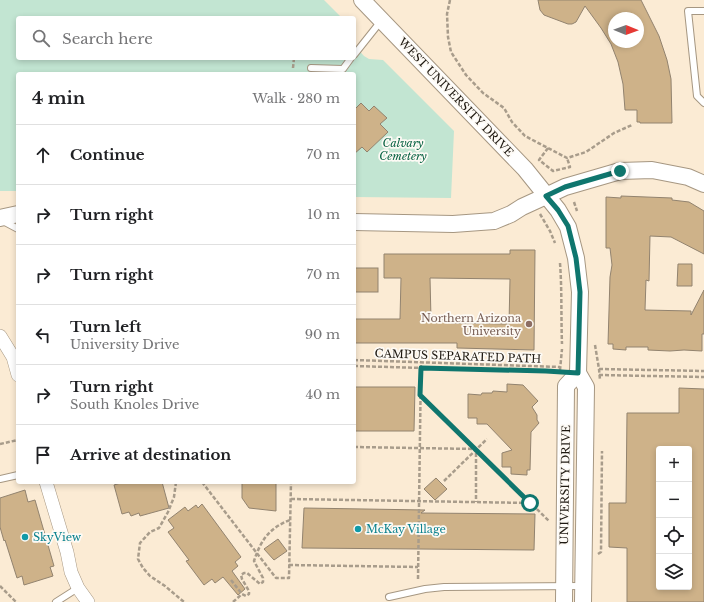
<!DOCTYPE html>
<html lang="en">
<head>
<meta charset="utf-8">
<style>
  body { margin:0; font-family:"Libre Baskerville",serif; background:#f2f2f2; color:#202124 }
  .controls { position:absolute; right:12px; bottom:12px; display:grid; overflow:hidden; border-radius:4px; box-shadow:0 2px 6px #0003 }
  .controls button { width:36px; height:36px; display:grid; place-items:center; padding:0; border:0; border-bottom:1px solid #e0e0e0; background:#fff; color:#202124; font:20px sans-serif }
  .compass { position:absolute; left:608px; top:12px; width:36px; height:36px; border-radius:50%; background:#fff; box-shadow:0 2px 6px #0003; rotate:91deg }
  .stop { position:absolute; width:12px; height:12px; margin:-9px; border:3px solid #0f766e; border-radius:50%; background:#fff }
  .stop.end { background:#0f766e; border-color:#fff; box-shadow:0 1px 4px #0008 }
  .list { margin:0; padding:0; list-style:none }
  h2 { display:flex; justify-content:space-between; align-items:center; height:52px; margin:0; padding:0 16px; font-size:17px }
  h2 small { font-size:13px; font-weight:400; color:#757577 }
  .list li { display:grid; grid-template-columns:26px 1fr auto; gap:12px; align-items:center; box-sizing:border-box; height:60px; padding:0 16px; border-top:1px solid #e0e0e0 }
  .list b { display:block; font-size:15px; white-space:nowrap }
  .list p { margin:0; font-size:13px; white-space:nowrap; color:#757577 }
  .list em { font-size:13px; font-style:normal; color:#757577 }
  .icon { flex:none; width:22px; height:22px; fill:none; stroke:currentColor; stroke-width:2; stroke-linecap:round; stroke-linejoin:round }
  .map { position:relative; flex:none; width:704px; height:602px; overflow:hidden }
  .search { position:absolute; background:#fff; box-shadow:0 2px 6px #0003; left:16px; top:16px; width:340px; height:44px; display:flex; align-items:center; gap:10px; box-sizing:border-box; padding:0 14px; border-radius:4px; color:#757577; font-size:15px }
  .panel { position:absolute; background:#fff; box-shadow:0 2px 6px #0003; left:16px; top:72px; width:340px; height:412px; border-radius:4px }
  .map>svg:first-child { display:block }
</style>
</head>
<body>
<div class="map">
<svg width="704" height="602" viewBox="0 0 704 602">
  <rect width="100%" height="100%" fill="#fbebd4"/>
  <!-- green -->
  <polygon fill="#c2e5d2" points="0,0 324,0 342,18 18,18 18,58 354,58 354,45 364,56 369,59 383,60 454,131 451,198 354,197 354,74 18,74 18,191 0,191"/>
  <!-- building -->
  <g fill="#ceb289" stroke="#92836f" fill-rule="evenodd">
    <path d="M538,0H641L659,36L667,60L671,79L672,123H640V122H637V110H625L623,84L618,62L611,44L601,28L585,6L576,22L572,24H568L544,15L540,10ZM614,18H638V42H614Z"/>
    <polygon points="361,103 369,111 374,106 387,118 380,124 388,132 367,152 362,147 354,154 354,110"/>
    <polygon points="621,196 672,198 672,200 689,202 704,211 704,254 671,237 650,236 649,281 646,280 645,310 691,311 691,315 704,290 704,334 702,334 702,351 684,350 670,351 648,350 648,347 626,347 626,350 613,349 613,344 608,344 610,277 612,265 610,248 606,248 606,197 621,198"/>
    <path d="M510,250H535L534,350L457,348V343H354V319H400L401,278H384V254H510ZM430,278L510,279L509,324L451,323V319H431Z"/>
    <polygon points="678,264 692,264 692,286 677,286"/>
    <rect x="354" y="268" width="24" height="24"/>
    <polygon points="507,384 523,385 538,401 532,407 537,415 537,420 539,423 531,432 530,470 527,470 527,475 511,474 511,467 502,467 502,453 512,450 487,424 477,424 477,418 468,418 468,394 481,395 482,393 492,393 493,391 507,392"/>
    <polygon points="354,387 415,387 414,431 354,431"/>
    <path d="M679,388L704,389V602H627V548L609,547V503H626L627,413H679ZM659,449H689V587H657L658,532H659Z"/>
    <polygon points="436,478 447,489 435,500 424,489"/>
    <polygon points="124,482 162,482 169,508 140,516 139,513 131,516 129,512 122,514 114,485"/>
    <polygon points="242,482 276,482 276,511 249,508 242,498"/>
    <polygon points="25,490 28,502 35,500 54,566 50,567 53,576 24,585 22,576 17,578 5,540 4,541 0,527 0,498"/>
    <polygon points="202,504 241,557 235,562 238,566 232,571 245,589 238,595 223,577 215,583 212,579 204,585 186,561 189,560 168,532 174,528 168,520 185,507 188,511 196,505 198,508"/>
    <polygon points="304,508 425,510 421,513 535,514 534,550 302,548"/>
    <polygon points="278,539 287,551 274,560 264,549"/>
  </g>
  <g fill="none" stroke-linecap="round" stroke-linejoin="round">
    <defs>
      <g id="service">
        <polyline points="704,11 688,11 697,96 704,103"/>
        <polyline points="354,55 381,21"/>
        <polyline points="311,68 343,69 351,58"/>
        <polyline points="3,221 18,229"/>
        <polyline points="0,479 18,475"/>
        <polyline points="389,597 425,589 444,587 582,586"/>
        <polyline points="56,602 78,588"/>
      </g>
      <g id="minor">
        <polyline points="0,336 13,357 18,375"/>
        <polyline points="46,482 67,552 71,572 78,588 88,602"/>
      </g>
      <g id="tertiary">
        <polyline points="362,0 525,169 558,210 568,227 576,258 580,292 578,373 586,387 583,602"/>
        <polyline points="0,218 18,214"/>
        <polyline points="354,222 453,224 494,221 511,214 522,207 546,196 565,187 620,171 652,170 688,177 704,184"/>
        <polyline points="564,602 566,386 578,373"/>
      </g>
    </defs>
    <!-- service casing -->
    <use href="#service" stroke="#a69782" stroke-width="8"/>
    <!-- minor casing -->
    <use href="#minor" stroke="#a69782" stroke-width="14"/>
    <!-- tertiary casing -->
    <use href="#tertiary" stroke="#a69782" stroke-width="18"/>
    <!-- path -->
    <g stroke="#a89c8b" stroke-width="2.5" stroke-dasharray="4 2" stroke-linecap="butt">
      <polyline points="450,0 447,14 448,37 451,52 466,75 483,93 504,108 512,122 525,136 567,158 586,152 614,133 632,125"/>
      <polyline points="293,68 294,58"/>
      <polyline points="548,148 539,160 553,171 570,167 567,158"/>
      <polyline points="574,202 577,211"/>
      <polyline points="540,214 550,231 555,243"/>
      <path d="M560,263C562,290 561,317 562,344"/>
      <polyline points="595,345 599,369 600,380"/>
      <polyline points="354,360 560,367"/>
      <polyline points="354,366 560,372"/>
      <polyline points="599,369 704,371"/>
      <polyline points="560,370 562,349"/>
      <polyline points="599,375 704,377"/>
      <polyline points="421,396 549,521"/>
      <polyline points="0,444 18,440"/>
      <polyline points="354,447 476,449 476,502"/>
      <polyline points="444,481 487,439"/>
      <polyline points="176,482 174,497 168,512 159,528 150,532 140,543 138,559 143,568 150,576 165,586 184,602"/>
      <polyline points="202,482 276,578 289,578 291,482"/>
      <polyline points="291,499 530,503"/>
      <polyline points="598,554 601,552 602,451"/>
      <polyline points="289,565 418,567"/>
      <polyline points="418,579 421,362"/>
      <path d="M231,580L242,594L246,596L249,594V591L242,579L241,575L244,573H247L260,584L263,582V578L254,561C261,540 269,528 290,520"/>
      <polyline points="0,586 16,602"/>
      <polyline points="233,602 242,594"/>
    </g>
    <!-- service -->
    <use href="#service" stroke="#fff" stroke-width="6"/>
    <!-- minor -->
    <use href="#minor" stroke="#fff" stroke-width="13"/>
    <!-- tertiary -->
    <use href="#tertiary" stroke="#fff" stroke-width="16"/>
  </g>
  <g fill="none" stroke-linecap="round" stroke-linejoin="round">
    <!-- route -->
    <polyline stroke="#0f766e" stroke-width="5" points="530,503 420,395 421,368 546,371 578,373 580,292 576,258 568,226 558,210 546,196 565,187 620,171"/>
  </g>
  <!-- markers -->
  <circle fill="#8d6e63" stroke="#fdfaf5" stroke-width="1.5" cx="529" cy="324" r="4"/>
  <g fill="#0f9aa8" stroke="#fdfaf5" stroke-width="1.5">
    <circle cx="358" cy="529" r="4"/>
    <circle cx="25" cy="537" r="4"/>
  </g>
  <g text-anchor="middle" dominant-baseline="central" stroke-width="3.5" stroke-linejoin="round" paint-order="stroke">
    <!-- street labels -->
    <g font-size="11" fill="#1f1911" stroke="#fdfaf5">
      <text transform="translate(456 97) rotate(46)">WEST UNIVERSITY DRIVE</text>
      <text transform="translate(458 356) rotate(2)">CAMPUS SEPARATED PATH</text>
      <text transform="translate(565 485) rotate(-89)">UNIVERSITY DRIVE</text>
    </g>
    <!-- park labels -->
    <g font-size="11" font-style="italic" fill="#035f3f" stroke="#fdfaf5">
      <text x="403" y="143">Calvary<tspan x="403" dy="13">Cemetery</tspan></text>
    </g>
    <!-- education labels -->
    <g font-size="11" fill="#785e54" stroke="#fdfaf5" text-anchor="end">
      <text x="521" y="318">Northern Arizona<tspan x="521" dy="13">University</tspan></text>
    </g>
    <!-- culture labels -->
    <g font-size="11" fill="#0d838f" stroke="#fdfaf5" text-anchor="start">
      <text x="366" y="529">McKay Village</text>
      <text x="33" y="537">SkyView</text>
    </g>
  </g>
</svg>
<div class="controls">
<button>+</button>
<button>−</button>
<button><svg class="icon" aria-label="locate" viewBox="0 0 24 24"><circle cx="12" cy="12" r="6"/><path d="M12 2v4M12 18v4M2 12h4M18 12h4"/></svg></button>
<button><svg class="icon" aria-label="layers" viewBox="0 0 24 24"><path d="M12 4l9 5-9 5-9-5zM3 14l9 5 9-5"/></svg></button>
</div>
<svg class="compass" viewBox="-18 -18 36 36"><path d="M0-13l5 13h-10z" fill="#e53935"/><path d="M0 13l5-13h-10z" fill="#757577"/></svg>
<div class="stop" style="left:530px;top:503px"></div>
<div class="stop end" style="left:620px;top:171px"></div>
<div class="search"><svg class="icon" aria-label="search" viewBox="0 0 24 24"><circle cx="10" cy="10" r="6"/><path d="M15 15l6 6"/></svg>Search here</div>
<section class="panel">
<h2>4 min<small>Walk · 280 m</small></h2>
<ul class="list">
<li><svg class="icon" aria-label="ahead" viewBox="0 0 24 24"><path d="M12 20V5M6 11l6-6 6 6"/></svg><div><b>Continue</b></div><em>70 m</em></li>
<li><svg class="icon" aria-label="right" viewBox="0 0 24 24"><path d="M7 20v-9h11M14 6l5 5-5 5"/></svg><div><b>Turn right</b></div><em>10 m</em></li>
<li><svg class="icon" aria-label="right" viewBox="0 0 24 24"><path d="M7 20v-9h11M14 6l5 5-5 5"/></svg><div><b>Turn right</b></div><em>70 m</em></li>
<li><svg class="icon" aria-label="left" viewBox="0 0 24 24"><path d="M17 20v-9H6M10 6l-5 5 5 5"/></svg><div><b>Turn left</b><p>University Drive</p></div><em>90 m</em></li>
<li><svg class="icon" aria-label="right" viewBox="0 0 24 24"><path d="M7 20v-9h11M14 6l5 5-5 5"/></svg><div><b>Turn right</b><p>South Knoles Drive</p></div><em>40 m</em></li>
<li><svg class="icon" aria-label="arrive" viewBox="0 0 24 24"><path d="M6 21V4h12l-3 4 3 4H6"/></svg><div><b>Arrive at destination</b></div></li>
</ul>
</section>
</div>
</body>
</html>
